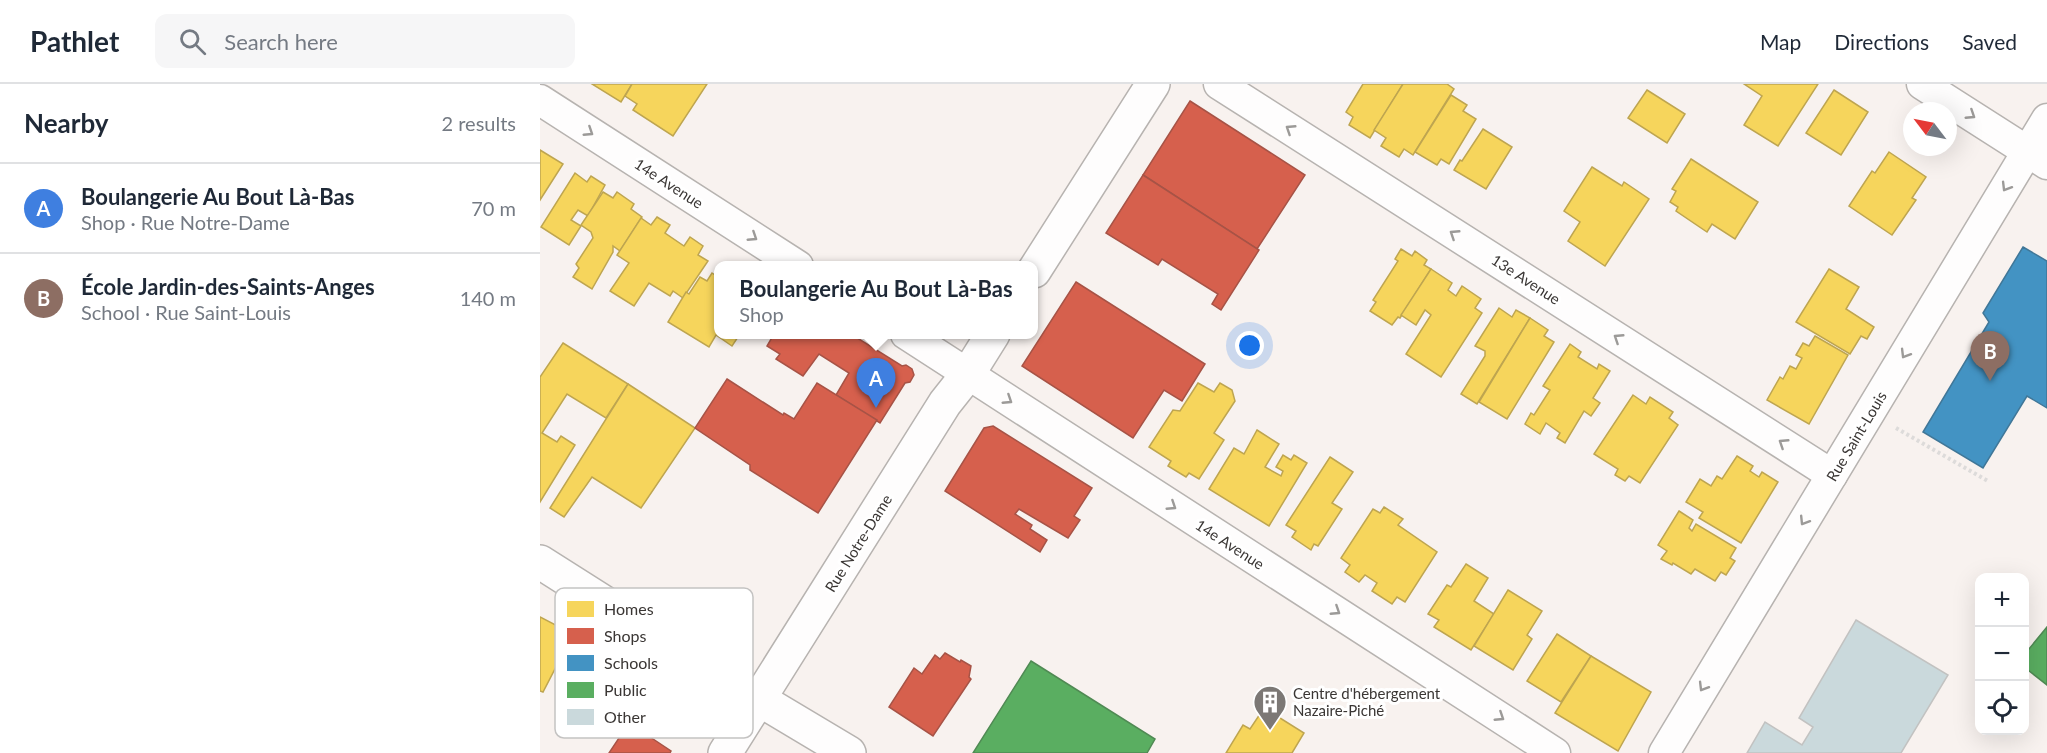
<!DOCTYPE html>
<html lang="en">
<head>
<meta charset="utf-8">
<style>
  body { margin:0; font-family:Lato,sans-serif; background:#f6f6f7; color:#1f2937 }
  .controls { position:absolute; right:18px; bottom:18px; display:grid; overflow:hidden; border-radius:12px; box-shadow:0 6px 24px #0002 }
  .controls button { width:54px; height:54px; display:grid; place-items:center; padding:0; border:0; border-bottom:2px solid #e0e1e3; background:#fff; color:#1f2937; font:30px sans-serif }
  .compass { position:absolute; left:1363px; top:18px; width:54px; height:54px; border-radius:50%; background:#fff; box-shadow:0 6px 24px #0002; rotate:302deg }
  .you { position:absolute; left:710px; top:262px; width:21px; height:21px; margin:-15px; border:4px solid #fff; border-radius:50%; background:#1a73e8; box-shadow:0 0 0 9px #1a73e833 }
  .badge { display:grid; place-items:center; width:39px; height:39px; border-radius:50%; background:#d93025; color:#fff; font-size:20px; font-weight:700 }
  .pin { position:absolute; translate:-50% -50px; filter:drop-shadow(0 2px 3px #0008) }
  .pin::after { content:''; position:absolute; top:32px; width:21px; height:18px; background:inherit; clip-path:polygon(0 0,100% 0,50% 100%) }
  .popup { position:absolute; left:174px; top:177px; width:324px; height:78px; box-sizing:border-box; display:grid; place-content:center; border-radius:12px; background:#fff; filter:drop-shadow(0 2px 4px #0005); font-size:20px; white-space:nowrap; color:#747a83 }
  .popup b { font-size:22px; color:#1f2937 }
  .popup::after { content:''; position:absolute; left:50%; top:100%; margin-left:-12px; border:12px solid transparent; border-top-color:#fff }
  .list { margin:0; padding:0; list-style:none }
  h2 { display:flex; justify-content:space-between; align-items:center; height:78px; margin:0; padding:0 24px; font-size:26px }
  h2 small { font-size:20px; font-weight:400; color:#747a83 }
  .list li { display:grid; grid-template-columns:39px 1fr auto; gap:18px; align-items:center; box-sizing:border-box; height:90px; padding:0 24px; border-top:2px solid #e0e1e3 }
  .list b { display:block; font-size:22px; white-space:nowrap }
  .list p { margin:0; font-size:20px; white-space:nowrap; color:#747a83 }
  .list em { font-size:20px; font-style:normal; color:#747a83 }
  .icon { flex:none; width:33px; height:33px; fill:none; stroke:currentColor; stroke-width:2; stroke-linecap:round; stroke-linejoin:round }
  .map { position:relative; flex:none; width:1507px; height:669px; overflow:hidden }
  header { display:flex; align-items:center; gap:36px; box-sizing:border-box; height:84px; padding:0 30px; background:#fff; border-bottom:2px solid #e0e1e3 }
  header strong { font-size:28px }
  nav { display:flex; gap:33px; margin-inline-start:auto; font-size:21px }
  .search { width:420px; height:54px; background:#f6f6f7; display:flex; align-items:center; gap:15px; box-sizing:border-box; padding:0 21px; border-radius:12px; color:#747a83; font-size:22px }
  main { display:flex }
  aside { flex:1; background:#fff }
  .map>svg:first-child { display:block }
</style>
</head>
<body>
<header>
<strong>Pathlet</strong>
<div class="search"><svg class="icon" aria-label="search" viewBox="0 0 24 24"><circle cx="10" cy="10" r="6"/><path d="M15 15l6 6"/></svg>Search here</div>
<nav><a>Map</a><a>Directions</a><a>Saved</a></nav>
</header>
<main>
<aside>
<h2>Nearby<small>2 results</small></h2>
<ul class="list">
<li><span class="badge" style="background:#3f7fe0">A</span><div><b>Boulangerie Au Bout Là-Bas</b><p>Shop · Rue Notre-Dame</p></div><em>70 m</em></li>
<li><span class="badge" style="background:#8d6e63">B</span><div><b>École Jardin-des-Saints-Anges</b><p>School · Rue Saint-Louis</p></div><em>140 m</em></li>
</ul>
</aside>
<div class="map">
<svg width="1507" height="669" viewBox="0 0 1507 669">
  <rect width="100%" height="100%" fill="#f8f2ef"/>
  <!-- homes -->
  <g fill="#f6d55c" stroke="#bea550" stroke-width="1.5">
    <polygon points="52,0 92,0 81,18"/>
    <polygon points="92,0 167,0 133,52 93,26 97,20 85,12"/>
    <polygon points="823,0 863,0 830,54 809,41 813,33 806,28"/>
    <polygon points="863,0 907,0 914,5 873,71 864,65 859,73 841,62 846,54 834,46"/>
    <polygon points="1204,0 1278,0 1238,62 1204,41 1222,12"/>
    <polygon points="1107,6 1145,30 1127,59 1088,34"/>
    <polygon points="1294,6 1328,28 1301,71 1266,49"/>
    <polygon points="911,11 927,21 923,27 936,35 909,80 901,75 897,81 875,68"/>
    <polygon points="943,45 972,63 946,105 914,86 920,76 922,77"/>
    <polygon points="0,66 23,80 0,116"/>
    <polygon points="1349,68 1386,93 1372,114 1376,116 1352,151 1309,122 1332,87 1335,89"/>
    <polygon points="1151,75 1218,118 1195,155 1172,140 1167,148 1136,127 1138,123 1130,118 1136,107 1132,105"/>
    <polygon points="1052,83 1082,102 1084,98 1109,115 1065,182 1028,157 1040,138 1024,127"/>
    <polygon points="35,89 47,98 51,92 65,101 48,132 38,126 31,136 41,142 29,161 1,143"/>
    <polygon points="63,108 73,114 77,108 94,120 91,125 102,133 80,167 73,162 73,168 52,205 33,193 39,184 36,180 53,154 51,148 41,141"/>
    <polygon points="117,133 130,141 125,149 144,162 150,153 163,162 158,171 168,177 143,214 133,207 130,212 109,199 94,222 70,207 89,179 77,171 101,134 111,141"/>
    <polygon points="861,165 872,172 875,167 887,176 884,181 891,185 860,234 858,233 852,241 830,227 836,218 833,216 858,177 855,175"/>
    <polygon points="891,185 912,199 908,206 916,212 922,202 941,215 935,224 942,229 901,293 866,270 891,231 885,226 876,241 861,231"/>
    <polygon points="1289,185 1319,203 1306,225 1334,243 1327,255 1321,252 1310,270 1256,238"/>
    <polygon points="172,189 178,193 178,250 200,250 192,262 176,251 169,263 128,238 146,208 149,210 160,193 167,197"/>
    <polygon points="959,224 972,233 976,226 990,234 937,320 921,310 945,272 945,267 935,262"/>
    <polygon points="990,234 1008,246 1004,252 1014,258 967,335 939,318"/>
    <polygon points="1275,252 1308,271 1269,340 1227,316 1240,293 1243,295 1250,282 1256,285 1262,274 1256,271 1263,259 1269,262"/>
    <polygon points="23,259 88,300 66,334 27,310 2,349 17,358 21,352 35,361 0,418 0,293"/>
    <polygon points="1030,260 1041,268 1038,273 1057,285 1059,280 1070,287 1053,314 1060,319 1051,332 1044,327 1025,359 1017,354 1020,349 1006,339 1000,350 985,340 991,329 994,331 1010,306 1003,302"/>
    <polygon points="658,299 674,308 680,299 692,306 695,317 674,349 684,356 659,395 649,389 646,393 628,382 631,377 609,363 633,326 640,327"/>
    <polygon points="88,300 155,344 101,424 52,393 24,433 10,424"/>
    <polygon points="1093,311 1106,320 1110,313 1133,328 1129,334 1138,341 1100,399 1089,392 1085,397 1075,391 1078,385 1054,370"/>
    <polygon points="717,346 739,360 725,383 741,392 743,387 736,383 743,371 751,376 754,371 767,379 729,442 669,405 694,364 704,370"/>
    <polygon points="1197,372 1213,382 1210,387 1219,393 1222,388 1238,398 1201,459 1159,434 1163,428 1146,418 1160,395 1171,402 1177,392 1182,395"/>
    <polygon points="790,373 813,388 792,419 802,425 778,462 774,460 771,466 752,453 756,447 746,441"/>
    <polygon points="844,423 863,435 858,441 897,468 865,518 857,513 852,520 832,507 837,499 825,491 819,498 805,488 810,481 801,474 833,425 840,429"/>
    <polygon points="1139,427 1153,436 1149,444 1152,447 1156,440 1196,464 1190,474 1195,477 1186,491 1181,488 1175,497 1155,485 1151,490 1133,479 1132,481 1121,475 1127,467 1118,461"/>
    <polygon points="926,480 948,494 934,517 954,530 931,566 894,543 899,536 888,530 907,501 911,503"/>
    <polygon points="968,506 1002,527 987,551 992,555 973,586 934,562"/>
    <polygon points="0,533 33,550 3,608 0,607"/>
    <polygon points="1017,550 1051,572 1021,618 987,597"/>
    <polygon points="1051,572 1111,608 1078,667 1015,629"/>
    <polygon points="724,624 764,649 752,669 686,669 703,641 710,645"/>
  </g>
  <!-- shops -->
  <g fill="#d6604d" stroke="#a75346" stroke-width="1.5">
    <polygon points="650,17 765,91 717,165 603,91"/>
    <polygon points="603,91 719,166 681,226 672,220 678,210 622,175 618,181 566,149"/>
    <polygon points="536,198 665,280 642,317 624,306 593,354 482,282"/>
    <polygon points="234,250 311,250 362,282 366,281 372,285 374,291 370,298 365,299 340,339 296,311 309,289 279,270 263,292 236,275 240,270 227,262"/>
    <polygon points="187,295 243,331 244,329 254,335 277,299 337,336 278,429 210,386 210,381 155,344"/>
    <polygon points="453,342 552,404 534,432 540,436 528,454 479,425 475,430 492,441 490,445 507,456 500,468 405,407 444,344"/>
    <polygon points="69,551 118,582 80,640 31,608"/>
    <polygon points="405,569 420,578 421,576 431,582 429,593 431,595 393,652 349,623 374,584 382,590 395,571 400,575"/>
    <polygon points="89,639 131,667 130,669 69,669"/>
  </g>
  <!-- schools -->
  <polygon fill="#4393c3" stroke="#407798" stroke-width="1.5" points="1483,163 1507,177 1507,324 1487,312 1443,384 1383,348 1449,238 1443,229"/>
  <!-- public -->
  <g fill="#5aae61" stroke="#508a54" stroke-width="1.5">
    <polygon points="1507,543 1507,601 1484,583 1484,571"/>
    <polygon points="491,577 615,655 607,669 433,669"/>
  </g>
  <!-- building -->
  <polygon fill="#cad9dc" stroke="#c2c2c1" stroke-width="1.5" points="1316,536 1408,591 1361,669 1207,669 1225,638 1262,661 1273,643 1259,634"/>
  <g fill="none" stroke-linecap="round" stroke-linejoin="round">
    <defs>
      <g id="street">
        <polyline points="679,0 1292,391"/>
        <polyline points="1382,0 1507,80"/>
        <polyline points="0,16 258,182"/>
        <polyline points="366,250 1015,669"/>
        <polyline points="1124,669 1507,35"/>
      </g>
      <g id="secondary">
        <polyline points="494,187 613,0"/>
        <polyline points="0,478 175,589 309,669"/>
        <polyline points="185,669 405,319 428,290 453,250"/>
      </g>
    </defs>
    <!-- street casing -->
    <use href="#street" stroke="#b7b3b0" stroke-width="33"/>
    <!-- secondary casing -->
    <use href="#secondary" stroke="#b7b3b0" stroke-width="36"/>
    <!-- path -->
    <polyline stroke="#dddbda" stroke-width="4" stroke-dasharray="3 3" stroke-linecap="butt" points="1356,344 1448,397"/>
    <!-- street -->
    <use href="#street" stroke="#fefdfd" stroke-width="30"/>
    <!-- secondary -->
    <use href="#secondary" stroke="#fefdfd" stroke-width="33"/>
  </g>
  <!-- one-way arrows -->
  <defs><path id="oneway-chevron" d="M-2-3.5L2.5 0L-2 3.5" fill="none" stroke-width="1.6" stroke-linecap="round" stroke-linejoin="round" transform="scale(1.5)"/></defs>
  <g stroke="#9c9a98">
    <use href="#oneway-chevron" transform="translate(1431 31) rotate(33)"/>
    <use href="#oneway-chevron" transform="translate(750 45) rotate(-147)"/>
    <use href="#oneway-chevron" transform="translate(49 48) rotate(33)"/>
    <use href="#oneway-chevron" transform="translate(1466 103) rotate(121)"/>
    <use href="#oneway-chevron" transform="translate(914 150) rotate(-147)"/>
    <use href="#oneway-chevron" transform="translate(213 153) rotate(33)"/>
    <use href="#oneway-chevron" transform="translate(1078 254) rotate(-147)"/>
    <use href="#oneway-chevron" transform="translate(1365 270) rotate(121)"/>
    <use href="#oneway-chevron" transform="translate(468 316) rotate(33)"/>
    <use href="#oneway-chevron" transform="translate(1243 359) rotate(-147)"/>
    <use href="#oneway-chevron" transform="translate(632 422) rotate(33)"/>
    <use href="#oneway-chevron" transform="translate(1264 437) rotate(122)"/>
    <use href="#oneway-chevron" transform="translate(796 527) rotate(33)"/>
    <use href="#oneway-chevron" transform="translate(1163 603) rotate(121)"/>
    <use href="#oneway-chevron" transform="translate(960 633) rotate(33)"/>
  </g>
  <!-- icons -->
  <defs>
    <symbol id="building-pin" viewBox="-11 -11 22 30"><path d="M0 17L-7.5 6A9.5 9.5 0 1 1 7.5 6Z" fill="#7c7875" stroke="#fff"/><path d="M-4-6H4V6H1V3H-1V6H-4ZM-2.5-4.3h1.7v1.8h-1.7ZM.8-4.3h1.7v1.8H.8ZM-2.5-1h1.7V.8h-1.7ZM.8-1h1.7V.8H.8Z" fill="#fff"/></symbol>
  </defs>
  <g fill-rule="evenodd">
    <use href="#building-pin" x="711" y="599" width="38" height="52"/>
  </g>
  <g text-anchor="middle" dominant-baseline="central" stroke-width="6" stroke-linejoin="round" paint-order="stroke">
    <!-- street labels -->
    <g font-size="15" fill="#3a3634" stroke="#fff">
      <text transform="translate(129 99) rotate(33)">14e Avenue</text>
      <text transform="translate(986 195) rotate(33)">13e Avenue</text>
      <text transform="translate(1316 352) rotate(-59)">Rue Saint-Louis</text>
      <text transform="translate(318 459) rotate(-58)">Rue Notre-Dame</text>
      <text transform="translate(690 460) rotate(33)">14e Avenue</text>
    </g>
    <!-- poi labels -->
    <g font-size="15" fill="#3a3634" stroke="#fff" text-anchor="start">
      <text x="753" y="609">Centre d'hébergement<tspan x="753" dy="17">Nazaire-Piché</tspan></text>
    </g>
  </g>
  <!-- legend -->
  <rect x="15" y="504" width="198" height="150" rx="9" fill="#fff" stroke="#c4c3c2" stroke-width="1.5"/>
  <rect x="27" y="517" width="27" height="16" fill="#f6d55c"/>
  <rect x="27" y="544" width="27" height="16" fill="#d6604d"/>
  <rect x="27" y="571" width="27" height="16" fill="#4393c3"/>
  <rect x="27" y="598" width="27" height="16" fill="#5aae61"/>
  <rect x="27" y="625" width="27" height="16" fill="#cad9dc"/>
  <g font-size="16" fill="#3a3634">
    <text x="64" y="531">Homes</text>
    <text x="64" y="558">Shops</text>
    <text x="64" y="585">Schools</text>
    <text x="64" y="612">Public</text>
    <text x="64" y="639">Other</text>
  </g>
</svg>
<div class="controls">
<button>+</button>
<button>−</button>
<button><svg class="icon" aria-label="locate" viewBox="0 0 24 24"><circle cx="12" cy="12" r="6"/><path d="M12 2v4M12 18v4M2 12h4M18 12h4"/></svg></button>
</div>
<svg class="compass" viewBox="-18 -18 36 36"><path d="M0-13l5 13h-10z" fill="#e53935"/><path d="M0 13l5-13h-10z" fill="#747a83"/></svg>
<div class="you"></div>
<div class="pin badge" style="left:336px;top:324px;background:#3f7fe0">A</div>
<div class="popup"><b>Boulangerie Au Bout Là-Bas</b>Shop</div>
<div class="pin badge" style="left:1450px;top:297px;background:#8d6e63">B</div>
</div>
</main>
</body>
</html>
